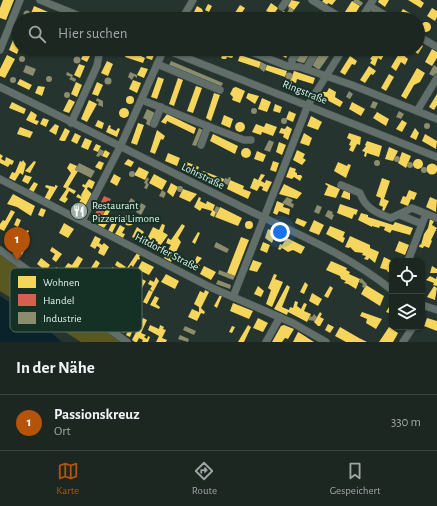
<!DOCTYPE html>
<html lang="de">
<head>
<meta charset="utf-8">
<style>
  body { margin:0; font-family:"Alegreya Sans",sans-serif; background:#29332f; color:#f1f3f6 }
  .controls { position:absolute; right:12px; bottom:12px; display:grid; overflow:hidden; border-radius:8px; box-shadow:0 1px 3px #0004 }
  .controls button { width:36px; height:36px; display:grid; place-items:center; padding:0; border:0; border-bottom:1px solid #3a4440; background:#1c2722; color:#f1f3f6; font:20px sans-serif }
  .you { position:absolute; left:280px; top:232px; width:14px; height:14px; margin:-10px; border:3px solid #fff; border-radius:50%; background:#1a73e8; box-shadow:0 0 0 6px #1a73e833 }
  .badge { display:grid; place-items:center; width:26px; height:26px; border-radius:50%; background:#b45309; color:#fff; font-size:13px; font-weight:700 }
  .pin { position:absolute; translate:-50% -33px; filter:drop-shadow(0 1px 2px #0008) }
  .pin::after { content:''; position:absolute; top:21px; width:14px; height:12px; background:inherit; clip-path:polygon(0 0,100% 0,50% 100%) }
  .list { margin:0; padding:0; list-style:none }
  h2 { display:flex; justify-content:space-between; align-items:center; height:52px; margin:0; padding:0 16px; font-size:17px }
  h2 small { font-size:13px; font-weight:400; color:#a0a5a5 }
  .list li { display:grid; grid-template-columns:26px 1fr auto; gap:12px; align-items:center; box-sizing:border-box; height:56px; padding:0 16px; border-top:1px solid #3a4440 }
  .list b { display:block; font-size:15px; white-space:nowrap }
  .list p { margin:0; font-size:13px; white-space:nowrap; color:#a0a5a5 }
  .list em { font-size:13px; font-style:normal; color:#a0a5a5 }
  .icon { flex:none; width:22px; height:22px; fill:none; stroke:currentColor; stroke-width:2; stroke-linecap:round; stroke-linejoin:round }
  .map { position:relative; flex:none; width:437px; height:342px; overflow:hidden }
  .search { position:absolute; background:#1c2722; box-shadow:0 1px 3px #0004; left:12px; right:12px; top:12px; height:44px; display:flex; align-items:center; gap:10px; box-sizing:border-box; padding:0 14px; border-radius:22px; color:#a0a5a5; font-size:15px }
  .sheet { height:108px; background:#1c2722 }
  nav { display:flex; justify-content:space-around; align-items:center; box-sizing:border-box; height:56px; border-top:1px solid #3a4440; background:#1c2722; font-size:11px; color:#a0a5a5 }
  nav a { display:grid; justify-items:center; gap:2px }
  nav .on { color:#b45309 }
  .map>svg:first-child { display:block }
</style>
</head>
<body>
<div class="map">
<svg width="437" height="342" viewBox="0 0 437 342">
  <rect width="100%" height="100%" fill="#25342e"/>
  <!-- green -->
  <polygon fill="#585820" points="0,250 123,342 81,342 0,291"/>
  <!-- water -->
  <polygon fill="#0a232a" points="0,296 35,319 62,342 0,342"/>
  <!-- homes -->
  <g fill="#f6d55c">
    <polygon points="3,0 14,0 6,20 0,18 0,8"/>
    <polygon points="291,0 300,2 294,10 288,6"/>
    <polygon points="323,0 336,0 332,5 328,3 327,5 322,2"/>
    <polygon points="379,0 389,0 385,7 378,2"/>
    <polygon points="408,0 420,0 424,3 421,8"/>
    <polygon points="352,1 360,6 352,19 350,19 343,15"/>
    <polygon points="271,3 278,8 274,14 266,11"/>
    <polygon points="208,4 212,6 209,12 205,10"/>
    <polygon points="240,5 245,8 238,19 231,19"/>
    <polygon points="34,6 60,17 59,19 38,19 30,16"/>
    <polygon points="197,6 202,9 203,12 205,14 203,18 194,12"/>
    <polygon points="432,8 437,11 437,17 435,21 427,16"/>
    <polygon points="403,9 416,17 414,19 408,19 400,14"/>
    <polygon points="283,11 291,15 289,19 279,18"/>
    <circle cx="426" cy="27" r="5"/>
    <polygon points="19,25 19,49 17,54 9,50"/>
    <polygon points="418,43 423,46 418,54 411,49 418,49"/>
    <polygon points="86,49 93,50 87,62 81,59"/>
    <polygon points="122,49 134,49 133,52 145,58 143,63 125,57 128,51"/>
    <polygon points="205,49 225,49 235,53 232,58 227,57 226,59 223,59 221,58 222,56"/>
    <polygon points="281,49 291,49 286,58 281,55"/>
    <polygon points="322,49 334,49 331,54"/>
    <polygon points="378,49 390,49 387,55 383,52 382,54 384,55 381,60 378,58 375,66 370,63 372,60 370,59"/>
    <polygon points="432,49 437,52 437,58 432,66 425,62"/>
    <polygon points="144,51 154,55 152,60 146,58 147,55 143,54"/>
    <polygon points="400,52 408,59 405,65 401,62 396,71 391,67"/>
    <polygon points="7,55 15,59 5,78 0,76 0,69"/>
    <polygon points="240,55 261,62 259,68 238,61"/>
    <polygon points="350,56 357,61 355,65 352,64 345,75 340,72"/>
    <polygon points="107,61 113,64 108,76 101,73"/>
    <polygon points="79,64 85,66 80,78 74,75"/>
    <polygon points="267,65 287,71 285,77 265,70"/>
    <polygon points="369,66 376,71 373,75 371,74 365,83 360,80"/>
    <polygon points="141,67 148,69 144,78 137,75"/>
    <polygon points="417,68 425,73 420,82 414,85 406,99 401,96"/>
    <polygon points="294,71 315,78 313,84 297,79 296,83 290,81"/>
    <polygon points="389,74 394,77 386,91 381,88"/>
    <polygon points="158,77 164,79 157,99 151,97"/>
    <polygon points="178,78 183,80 174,106 169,104"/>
    <polygon points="20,79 32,85 29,90 17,84"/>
    <polygon points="133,80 141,83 137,93 129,89"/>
    <polygon points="76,82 82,85 77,97 71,94"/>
    <polygon points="97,82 103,85 98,96 92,94"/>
    <polygon points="38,86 45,87 42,96 35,93"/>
    <polygon points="196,86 202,88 193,113 187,111"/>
    <polygon points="236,87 245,91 240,103 232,100 233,97 230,94 233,88"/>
    <polygon points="329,88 336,92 335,97 343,102 340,107 321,97 323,92 327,92"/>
    <polygon points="214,93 220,95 211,121 206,118"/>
    <polygon points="248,93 259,96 255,104 246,98"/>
    <polygon points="437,94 437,105 434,110 429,107"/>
    <circle cx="130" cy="100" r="4"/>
    <polygon points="262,98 271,102 267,112 258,109"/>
    <polygon points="69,99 75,102 69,113 63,111"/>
    <polygon points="89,100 97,104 87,122 81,119"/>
    <polygon points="12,102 26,109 24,114 9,108"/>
    <polygon points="352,102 365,109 361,116 349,109"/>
    <polygon points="275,104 282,107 280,113 273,111"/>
    <circle cx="124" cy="113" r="5"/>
    <polygon points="31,111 37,115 35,120 39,121 37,125 26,120"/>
    <polygon points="289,111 296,114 293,122 286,119"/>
    <polygon points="377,112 389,119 386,126 373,118"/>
    <polygon points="167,114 196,128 194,134 167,121 166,124 161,122"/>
    <polygon points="224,115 233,119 230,128 221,124"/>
    <polygon points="311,116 322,122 318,130 307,126"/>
    <polygon points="43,118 49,120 46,127 40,124"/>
    <polygon points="98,120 104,123 102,129 95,126"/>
    <polygon points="402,120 407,123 402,132 396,129"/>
    <circle cx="240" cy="127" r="5"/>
    <polygon points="138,123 144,125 137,145 131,143"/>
    <polygon points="266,123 277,127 273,136 262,132 261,135 252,132 256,124 264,127"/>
    <polygon points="55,124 59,126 56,135 49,131"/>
    <polygon points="109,125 111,126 110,128 116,131 118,128 120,129 117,137 106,132"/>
    <polygon points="287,126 292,129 288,140 283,137 284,134 279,133 281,128 285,129"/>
    <polygon points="20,127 33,132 30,138 17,134"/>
    <polygon points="65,128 70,131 65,141 62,141 59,140"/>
    <polygon points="415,128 419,133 416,140 410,137"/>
    <polygon points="157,130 165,136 163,140 161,139 155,154 150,152"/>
    <polygon points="75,133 81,136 77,144 71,141"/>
    <polygon points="304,133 312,138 309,146 300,143"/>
    <polygon points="349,133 361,137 360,145 357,144 353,152 349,150 351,146 349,145 351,140 347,138"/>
    <polygon points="213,134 238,146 235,154 210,141"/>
    <polygon points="425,134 437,141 436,149 422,141"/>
    <polygon points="85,138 92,141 88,150 81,147"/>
    <polygon points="367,141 382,146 379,157 367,153 366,157 364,156 365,152 362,151 366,146 365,145"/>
    <polygon points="279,142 286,145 282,155 276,152"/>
    <polygon points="96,144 101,146 98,152 93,150"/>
    <polygon points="389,147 398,151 393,161 385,159"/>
    <circle cx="246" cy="153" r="5"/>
    <polygon points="105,150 110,153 107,158 102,156"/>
    <polygon points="297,150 305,154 303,158 306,160 302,165 293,160"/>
    <polygon points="257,151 266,155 263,162 254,159"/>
    <polygon points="402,152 411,156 406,168 398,163"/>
    <polygon points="168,153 180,158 177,166 165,161"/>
    <polygon points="0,154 3,156 1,159 5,161 6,157 14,161 12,165 10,164 8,167 0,163"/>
    <circle cx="418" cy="164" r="5"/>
    <polygon points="128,159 134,162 131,167 124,164"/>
    <polygon points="23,160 26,164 23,175 20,173 15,181 9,178 12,172 15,173 20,161 22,162"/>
    <polygon points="34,161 36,162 30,173 25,171"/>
    <polygon points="99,161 104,163 101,170 95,167"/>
    <polygon points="184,161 199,167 196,174 182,168"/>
    <polygon points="273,161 279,163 276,172 270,170"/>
    <polygon points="338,162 347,166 348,164 351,165 346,178 334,171"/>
    <polygon points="70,163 77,166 75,170 78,171 67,189 63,187 71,173 67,168"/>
    <circle cx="432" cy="169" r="5.5"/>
    <polygon points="139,167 149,172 145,180 134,175"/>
    <polygon points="290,167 296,169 295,172 297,173 297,175 301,175 303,178 302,177 300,181 294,177 292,179 286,177"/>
    <polygon points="203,171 224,179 222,186 200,177"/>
    <polygon points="114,174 121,178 117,186 110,182"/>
    <polygon points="154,174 167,181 162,190 149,183"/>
    <polygon points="261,174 265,175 261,181 265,183 266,180 272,182 267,192 262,190 263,187 260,186 257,191 250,188 254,178 258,180"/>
    <polygon points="25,175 32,177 28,184 22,181"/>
    <polygon points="382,178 390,181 384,199 389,201 384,211 382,210 383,207 379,205 381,198 376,196"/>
    <polygon points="89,179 95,182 92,189 88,187 87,189 92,194 82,214 75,210 81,199 76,197 78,194 82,197 81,195 85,188 82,186 83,184 85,185"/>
    <polygon points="230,180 244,186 243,189 251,192 248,199 227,189"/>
    <polygon points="34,182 38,184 33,193 28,191"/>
    <polygon points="171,183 178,187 173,197 167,192"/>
    <polygon points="326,183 340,189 336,198 324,195 328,186 325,184"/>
    <polygon points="284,184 302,193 297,199 279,194"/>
    <polygon points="46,185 55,187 55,185 58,186 49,201 44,199 49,189 45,187"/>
    <polygon points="68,187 76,191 74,194 69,191 66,197 68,199 65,203 59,200"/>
    <polygon points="183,189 197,194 190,202 179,197"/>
    <polygon points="344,190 350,193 350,200 341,197"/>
    <polygon points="409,190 417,193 414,200 411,199 408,206 400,203 403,196 406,197"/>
    <polygon points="13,194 35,206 31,216 17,207 7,204"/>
    <polygon points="199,197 201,198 200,201 206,204 207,201 215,205 213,210 216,212 214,217 210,215 212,211 202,208 200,211 194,207"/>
    <polygon points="430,197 437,200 436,212 426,207"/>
    <polygon points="277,201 284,204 283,207 290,209 289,215 279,211 277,215 273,213"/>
    <polygon points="340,204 358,210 356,215 354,214 352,219 337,213"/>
    <polygon points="108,205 112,207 107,216 110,220 104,228 98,225"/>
    <polygon points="220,207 242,218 238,226 215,217"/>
    <polygon points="41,208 46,210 43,217 38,215"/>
    <polygon points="11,210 15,212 4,231 0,229 0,224 3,220 5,221"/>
    <polygon points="361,213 368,215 368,217 393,225 395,222 413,228 410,235 392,230 390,233 384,230 385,227 380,226 379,228 372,226 372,227 358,220"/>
    <circle cx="129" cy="220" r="5.5"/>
    <polygon points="116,215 120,217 112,233 108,231"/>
    <polygon points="17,218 21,220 18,227 14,225"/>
    <polygon points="297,218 307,222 304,227 295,223"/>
    <polygon points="430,219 434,221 432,225 437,228 431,240 432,241 429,248 424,246 423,248 419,247 420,244 421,245 424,234 428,228"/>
    <polygon points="314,220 324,225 319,235 309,231"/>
    <circle cx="249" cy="225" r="4"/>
    <polygon points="64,223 74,229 68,238 59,233"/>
    <polygon points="162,224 165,225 163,232 168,235 160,246 168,250 171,245 166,243 168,238 171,240 182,224 185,226 178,238 181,242 171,262 164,258 165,256 154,251 158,242 154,240 151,246 145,243 153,227 159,230"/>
    <polygon points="120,225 125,228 122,233 125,234 123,238 115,234"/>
    <polygon points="330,226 345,232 343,237 345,238 343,243 326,234"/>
    <polygon points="137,227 144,232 139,240 132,237"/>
    <polygon points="268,229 276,232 272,243 265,238"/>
    <polygon points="27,230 29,231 23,241 18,240 17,238 19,234 23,236"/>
    <polygon points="198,232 200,233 195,244 192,242"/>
    <polygon points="11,236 18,239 12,249 6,244"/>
    <polygon points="95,236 101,239 99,243 102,245 104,243 109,247 104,256 98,253 100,248 97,246 95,249 90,246"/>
    <polygon points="350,236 370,245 370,248 379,252 375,263 369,258 368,260 364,259 366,256 362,255 363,253 355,252 350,247 349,248 345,247"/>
    <polygon points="241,237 249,240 235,276 227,273"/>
    <polygon points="287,238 305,247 301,254 293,250 288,252 282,248 280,250 278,249 280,244 282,245"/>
    <polygon points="20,241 27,245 22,255 15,250"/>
    <polygon points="399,241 409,245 405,255 395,251"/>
    <polygon points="263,242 270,245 267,253 260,250"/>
    <polygon points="52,247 62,254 56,262 52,259 55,254 50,251"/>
    <polygon points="137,253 140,255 139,257 140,258 139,260 138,259 133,267 131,265 128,269 127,268"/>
    <polygon points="78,256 83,259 71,279 76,282 73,288 76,289 72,294 66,290 69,284 68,283 66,286 62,284 68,272 63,270 68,263 72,265"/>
    <polygon points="197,256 202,258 197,264 200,265 196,271 191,268"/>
    <polygon points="183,257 190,260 186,267 180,264"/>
    <polygon points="384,257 392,261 392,271 390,273 387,271 387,270 380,268"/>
    <polygon points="41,258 50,265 46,271 37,264"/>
    <polygon points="96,260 100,263 78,298 73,295 79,286 77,284 84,273 87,274"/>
    <polygon points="253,260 262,263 257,272 249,270"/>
    <polygon points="117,261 126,267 121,275 114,270 113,272 111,271 112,267 120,271 121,269 115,265"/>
    <polygon points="142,261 154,267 149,275 141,271 139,274 136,272"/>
    <polygon points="331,261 347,268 346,270 350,272 349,274 360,279 356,289 348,284 344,283 346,281 341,279 340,276 326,270"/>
    <polygon points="204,266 216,272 211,280 200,274"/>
    <polygon points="432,266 437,269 437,273 430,273"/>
    <polygon points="56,267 64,272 59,281 51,276"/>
    <polygon points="166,274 179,281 175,289 161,282"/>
    <polygon points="274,274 277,275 275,279 283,282 272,307 266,304 271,290 268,288"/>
    <polygon points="430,276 436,279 437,276 437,286 433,285 434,283 426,280"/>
    <polygon points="156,277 159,281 153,292 150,289 152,286 148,284 150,280 154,282"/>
    <polygon points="140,278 146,281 142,288 136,286"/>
    <polygon points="305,282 308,285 304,294 300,292"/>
    <polygon points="287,285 290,287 282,307 289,310 290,307 293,308 295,301 298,302 297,306 301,309 304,303 307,304 304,311 311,314 307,322 288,312 287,315 274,309"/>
    <polygon points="366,285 384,296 380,306 361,294"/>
    <polygon points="258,286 264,291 261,297 254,294"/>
    <polygon points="330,286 333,288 328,298 324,296"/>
    <polygon points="434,286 437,288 435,300 427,297"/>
    <polygon points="149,290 153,292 147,304 143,302"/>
    <polygon points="205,290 209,292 201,308 205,312 204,314 201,313 197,321 188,317 192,309 199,312 199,307 194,304 200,291 204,293"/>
    <polygon points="312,293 322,299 318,306 309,301"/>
    <polygon points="220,295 222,296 217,308 214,306"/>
    <polygon points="155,296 159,298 156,304 160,307 159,309 150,305"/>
    <polygon points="392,302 392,314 386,312"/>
    <polygon points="233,303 253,311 249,319 230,311"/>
    <polygon points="320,312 322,314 320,317 324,319 320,326 318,326 314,322"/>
    <polygon points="362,312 382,319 376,329 366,323 367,319 360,316"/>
    <polygon points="127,317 131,320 124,333 120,330"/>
    <polygon points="135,318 137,319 130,337 126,335"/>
    <polygon points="143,318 147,320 141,333 146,335 144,337 147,339 148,336 150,337 148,342 142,342 143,340 139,338 137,342 135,342 132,340"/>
    <polygon points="258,318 268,323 263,332 253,328"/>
    <polygon points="427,318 437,321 437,331 424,326"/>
    <polygon points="328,324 334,327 330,333 325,330"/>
    <polygon points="150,325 159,329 160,325 164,327 163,329 166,330 162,338 167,340 166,342 156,342 159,336 148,330"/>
    <polygon points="248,325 251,327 244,342 238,342"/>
    <polygon points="284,325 294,329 288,339 285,338 282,342 272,342 281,326"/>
    <polygon points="232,326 235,327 232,333 229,332"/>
    <polygon points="340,327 359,338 367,342 346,342 335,336"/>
    <polygon points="389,327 398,333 396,337 393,342 379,342"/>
    <polygon points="298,332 300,333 314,342 293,342"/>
  </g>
  <!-- shops -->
  <g fill="#d6604d">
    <polygon points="104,196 111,199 99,222 93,218"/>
    <polygon points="15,250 22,255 19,259 12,255"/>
  </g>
  <!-- industry -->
  <g fill="#8c8c6e">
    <polygon points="354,0 359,0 363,3 361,6 353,2"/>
    <polygon points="288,6 294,10 291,15 287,13 289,9"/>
    <circle cx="27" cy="14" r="3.5"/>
    <polygon points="134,49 143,50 141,56 133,52"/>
    <polygon points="302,49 313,49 304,63 299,62 295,60"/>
    <polygon points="321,51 329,56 319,70 312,65"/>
    <circle cx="22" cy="59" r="3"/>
    <circle cx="77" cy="60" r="3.5"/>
    <polygon points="171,61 223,83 221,87 169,65"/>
    <polygon points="261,62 267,65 264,72 259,68"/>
    <polygon points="26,65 36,69 33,76 23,72"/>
    <polygon points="434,65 437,67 437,73 433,76 429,74"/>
    <polygon points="67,72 73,75 72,77 76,79 75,82 69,79 71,77 66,75"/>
    <polygon points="130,72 137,75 137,78 134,76 132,80 128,77"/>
    <circle cx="289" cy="76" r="3.5"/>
    <circle cx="49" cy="79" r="3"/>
    <circle cx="13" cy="80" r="3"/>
    <circle cx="108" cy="81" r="3.5"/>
    <polygon points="349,91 353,94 350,99 346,97"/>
    <circle cx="67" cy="95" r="3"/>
    <polygon points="97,98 103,101 103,107 98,105 99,102 96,101"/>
    <polygon points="373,101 378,103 375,109 370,107"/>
    <circle cx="254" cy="111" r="3"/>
    <polygon points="147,109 155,113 150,126 146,124 147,120 143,118"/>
    <polygon points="399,111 404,114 401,119 396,117"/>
    <circle cx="284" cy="121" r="3"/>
    <circle cx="427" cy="126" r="3"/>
    <polygon points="199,128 203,130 196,146 192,145"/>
    <polygon points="269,140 274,142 270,152 264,150"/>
    <polygon points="100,149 104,151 102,156 100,155 99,157 96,156"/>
    <circle cx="397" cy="159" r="3"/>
    <circle cx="377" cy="163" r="3"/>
    <circle cx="410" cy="165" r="3"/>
    <polygon points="79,163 95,171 91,178 75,170"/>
    <circle cx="424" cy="170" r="3"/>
    <circle cx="132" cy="174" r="3"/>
    <polygon points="147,177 149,179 147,183 149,184 147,189 144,188 146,184 144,183"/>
    <polygon points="229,177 231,178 228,185 223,183 225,178 228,179"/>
    <circle cx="180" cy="189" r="3"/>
    <polygon points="162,190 166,193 164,198 159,196"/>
    <polygon points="287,197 293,200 291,203 294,204 293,208 282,203"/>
    <polygon points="131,198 135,201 131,210 126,207"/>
    <polygon points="141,203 146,206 141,215 136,212"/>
    <polygon points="317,205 322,207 319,214 314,212"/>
    <polygon points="216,206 220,208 215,217 216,212 214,211"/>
    <polygon points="328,210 333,212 332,214 334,215 332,220 325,216"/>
    <polygon points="216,242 229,249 227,253 214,247"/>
    <polygon points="219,270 235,276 233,280 218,274"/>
    <polygon points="361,278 367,284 365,288 362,287 363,284 359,282"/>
    <polygon points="218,280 231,285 230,289 216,284"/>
    <polygon points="314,314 317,317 315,321 308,320 310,316 312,317"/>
    <polygon points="185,326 196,331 194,335 183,330"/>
    <polygon points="180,335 189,339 188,342 178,339"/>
  </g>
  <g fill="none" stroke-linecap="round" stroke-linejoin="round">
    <defs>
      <g id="minor">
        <polyline points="40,0 87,19"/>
        <polyline points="312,0 343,19"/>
        <polyline points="370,6 391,19"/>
        <polyline points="282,7 287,0"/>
        <polyline points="182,19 193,0"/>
        <polyline points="361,19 373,0"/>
        <polyline points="418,36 437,47"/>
        <polyline points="164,49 437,157"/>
        <polyline points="244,49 287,66 300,67 352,85 437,119"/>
        <polyline points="0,50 20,0"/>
        <polyline points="157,64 220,90"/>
        <polyline points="292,66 292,60 299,49"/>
        <polyline points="306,69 317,50"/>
        <path d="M0,87C79,125 157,165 236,204C291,232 343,251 392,290"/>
        <polyline points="142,100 215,129 244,140 251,140"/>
        <polyline points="417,111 437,78"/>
        <polyline points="71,123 97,66 100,49"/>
        <polyline points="154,124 161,107"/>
        <polyline points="201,145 208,126"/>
        <polyline points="0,179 210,287 293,323 326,342"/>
        <path d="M341,185L360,193C365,208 376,213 391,218L412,208L437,218"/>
        <polyline points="400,215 422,224 426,214"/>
        <polyline points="82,221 120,147 164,49"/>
        <polyline points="0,250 127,342"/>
        <polyline points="408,261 422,224"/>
        <polyline points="233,297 308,105 343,49"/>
        <polyline points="422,305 437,310"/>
        <polyline points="266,342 280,317"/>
        <polyline points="403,342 413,327"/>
      </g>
    </defs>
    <!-- minor casing -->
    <use href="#minor" stroke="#45524c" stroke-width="8"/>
    <!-- minor -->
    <use href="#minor" stroke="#626e69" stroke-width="7"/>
  </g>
  <!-- icons -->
  <defs>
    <symbol id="restaurant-disc" viewBox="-11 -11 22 22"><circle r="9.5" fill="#9fafa8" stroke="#153025"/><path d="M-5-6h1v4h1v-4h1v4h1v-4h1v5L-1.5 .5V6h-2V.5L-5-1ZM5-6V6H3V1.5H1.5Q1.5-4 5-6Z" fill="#fff"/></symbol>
  </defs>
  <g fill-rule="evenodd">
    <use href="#restaurant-disc" x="69" y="201" width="20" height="20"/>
  </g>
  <g text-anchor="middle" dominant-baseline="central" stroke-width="4" stroke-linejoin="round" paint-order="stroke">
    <!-- street labels -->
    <g font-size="11" fill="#e1f1e9" stroke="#153025">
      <text transform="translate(305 92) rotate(22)">Ringstraße</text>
      <text transform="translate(203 176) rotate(26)">Lohrstraße</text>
      <text transform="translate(167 252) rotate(27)">Hitdorfer Straße</text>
    </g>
    <!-- poi labels -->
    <g font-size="11" fill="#e1f1e9" stroke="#153025" text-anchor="start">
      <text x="92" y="205">Restaurant<tspan x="92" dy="13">Pizzeria Limone</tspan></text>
    </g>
  </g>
  <!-- legend -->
  <rect x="10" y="268" width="132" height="64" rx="6" fill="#153025" stroke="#526a60" stroke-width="1"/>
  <rect x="18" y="276" width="18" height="12" fill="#f6d55c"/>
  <rect x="18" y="294" width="18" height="12" fill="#d6604d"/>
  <rect x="18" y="312" width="18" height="12" fill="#8c8c6e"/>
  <g font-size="11" fill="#e1f1e9">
    <text x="43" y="286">Wohnen</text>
    <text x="43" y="304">Handel</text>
    <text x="43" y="322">Industrie</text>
  </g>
</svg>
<div class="controls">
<button><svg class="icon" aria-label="locate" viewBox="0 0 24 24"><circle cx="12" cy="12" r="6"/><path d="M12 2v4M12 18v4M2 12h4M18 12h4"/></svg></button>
<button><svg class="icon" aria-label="layers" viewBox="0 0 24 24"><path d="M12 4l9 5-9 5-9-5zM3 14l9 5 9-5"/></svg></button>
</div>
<div class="you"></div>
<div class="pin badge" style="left:17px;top:260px">1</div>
<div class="search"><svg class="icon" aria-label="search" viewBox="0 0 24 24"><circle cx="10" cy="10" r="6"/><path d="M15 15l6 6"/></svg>Hier suchen</div>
</div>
<section class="sheet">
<h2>In der Nähe<small></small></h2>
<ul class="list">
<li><span class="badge">1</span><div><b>Passionskreuz</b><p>Ort</p></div><em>330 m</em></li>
</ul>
</section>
<nav>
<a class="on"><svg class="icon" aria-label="map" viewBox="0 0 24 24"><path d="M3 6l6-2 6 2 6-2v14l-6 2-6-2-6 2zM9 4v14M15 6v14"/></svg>Karte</a>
<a><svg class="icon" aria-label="directions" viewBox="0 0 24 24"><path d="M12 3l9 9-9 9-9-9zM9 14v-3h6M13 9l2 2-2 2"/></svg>Route</a>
<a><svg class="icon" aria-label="saved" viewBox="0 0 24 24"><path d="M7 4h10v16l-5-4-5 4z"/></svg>Gespeichert</a>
</nav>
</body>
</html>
